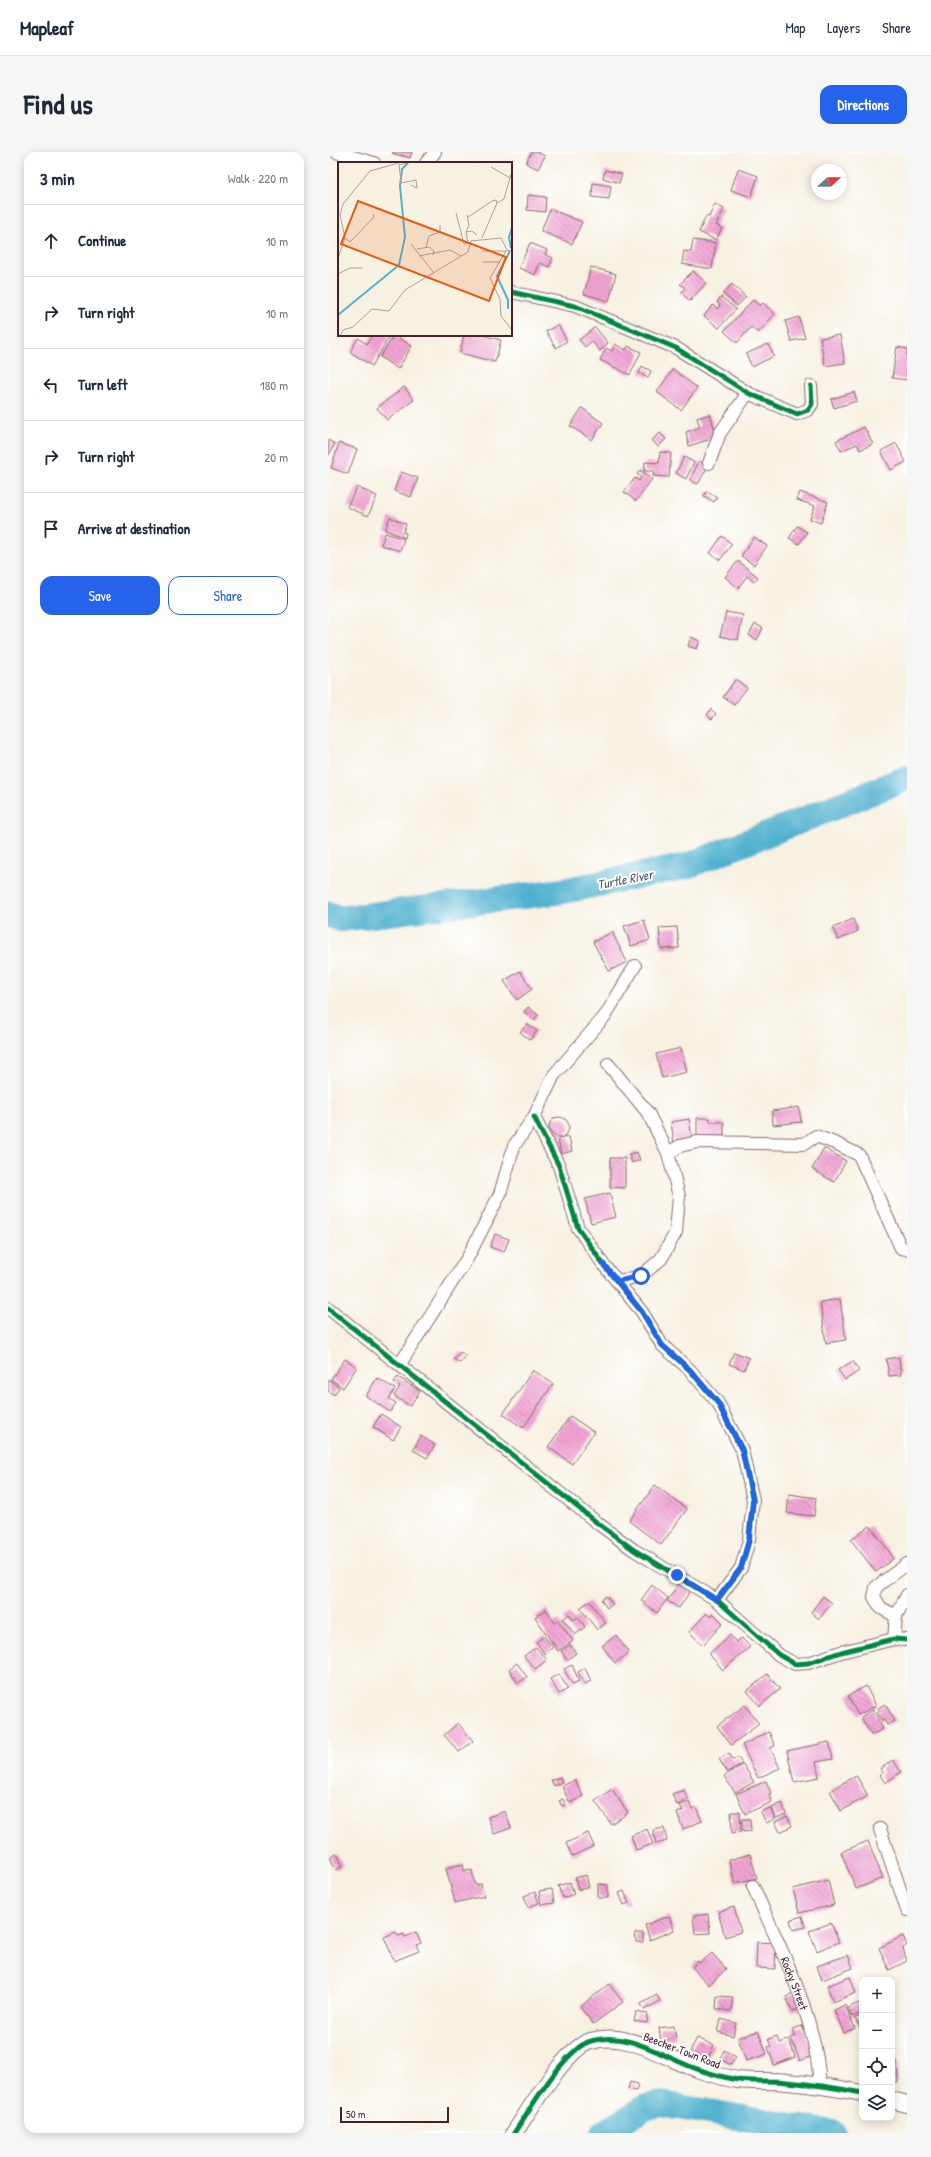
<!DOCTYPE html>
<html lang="en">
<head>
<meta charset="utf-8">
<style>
  body { margin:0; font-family:"Patrick Hand",sans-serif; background:#f6f6f7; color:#1f2937 }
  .controls { position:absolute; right:12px; bottom:12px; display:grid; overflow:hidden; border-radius:8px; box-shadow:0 2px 10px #0003 }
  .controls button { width:36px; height:36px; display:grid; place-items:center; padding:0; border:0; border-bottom:1px solid #e0e1e3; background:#fff; color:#1f2937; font:20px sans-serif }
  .compass { position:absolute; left:483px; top:12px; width:36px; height:36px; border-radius:50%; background:#fff; box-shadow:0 2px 10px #0003; rotate:69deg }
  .scale { position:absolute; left:12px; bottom:10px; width:109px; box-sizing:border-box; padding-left:4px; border:2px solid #4a1f2b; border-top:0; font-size:11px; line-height:14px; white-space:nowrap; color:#4a1f2b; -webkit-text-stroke:3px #fff; paint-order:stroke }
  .stop { position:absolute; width:12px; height:12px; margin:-9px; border:3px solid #2563eb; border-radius:50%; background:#fff }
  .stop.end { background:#2563eb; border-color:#fff; box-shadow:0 1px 4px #0008 }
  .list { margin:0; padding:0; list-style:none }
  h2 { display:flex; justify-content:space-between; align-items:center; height:52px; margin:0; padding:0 16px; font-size:17px }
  h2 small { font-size:13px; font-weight:400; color:#747a83 }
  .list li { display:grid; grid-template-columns:26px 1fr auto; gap:12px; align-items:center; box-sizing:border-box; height:72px; padding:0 16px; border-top:1px solid #e0e1e3 }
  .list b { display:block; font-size:15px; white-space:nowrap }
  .list em { font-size:13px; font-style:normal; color:#747a83 }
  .actions { display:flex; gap:8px; padding:12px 16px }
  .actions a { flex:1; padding:9px 0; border:1px solid #2563eb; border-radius:12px; text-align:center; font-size:14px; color:#2563eb }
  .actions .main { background:#2563eb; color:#fff }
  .icon { flex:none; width:22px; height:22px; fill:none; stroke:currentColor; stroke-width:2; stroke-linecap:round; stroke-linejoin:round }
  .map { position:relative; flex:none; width:579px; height:1981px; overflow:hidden; border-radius:12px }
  header { display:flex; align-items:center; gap:24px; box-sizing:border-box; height:56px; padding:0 20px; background:#fff; border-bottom:1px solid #e0e1e3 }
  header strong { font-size:19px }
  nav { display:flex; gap:22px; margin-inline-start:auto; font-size:14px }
  .intro { display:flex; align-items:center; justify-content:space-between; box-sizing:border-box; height:96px; padding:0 24px }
  h1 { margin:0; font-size:28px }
  .button { padding:10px 18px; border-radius:12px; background:#2563eb; color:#fff; font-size:14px; font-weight:700 }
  main { display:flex; gap:24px; padding:0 24px }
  aside { flex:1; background:#fff; border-radius:12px; box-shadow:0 2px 10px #0003 }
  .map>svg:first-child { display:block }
</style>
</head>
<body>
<header>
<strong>Mapleaf</strong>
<nav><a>Map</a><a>Layers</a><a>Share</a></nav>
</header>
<div class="intro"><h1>Find us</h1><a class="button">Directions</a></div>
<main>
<aside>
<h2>3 min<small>Walk · 220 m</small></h2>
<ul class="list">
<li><svg class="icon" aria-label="ahead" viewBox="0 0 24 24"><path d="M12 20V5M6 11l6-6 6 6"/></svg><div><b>Continue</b></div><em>10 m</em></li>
<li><svg class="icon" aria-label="right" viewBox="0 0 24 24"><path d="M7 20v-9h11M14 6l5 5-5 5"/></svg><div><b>Turn right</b></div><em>10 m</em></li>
<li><svg class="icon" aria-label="left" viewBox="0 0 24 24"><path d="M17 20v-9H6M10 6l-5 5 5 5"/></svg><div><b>Turn left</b></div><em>180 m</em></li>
<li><svg class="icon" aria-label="right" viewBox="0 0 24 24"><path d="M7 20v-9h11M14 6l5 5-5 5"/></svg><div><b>Turn right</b></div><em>20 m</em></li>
<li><svg class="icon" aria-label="arrive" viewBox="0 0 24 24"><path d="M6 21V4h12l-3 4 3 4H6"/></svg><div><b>Arrive at destination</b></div></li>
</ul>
<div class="actions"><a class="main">Save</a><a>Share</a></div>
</aside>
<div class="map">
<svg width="579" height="1981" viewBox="0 0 579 1981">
  <defs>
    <pattern id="building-back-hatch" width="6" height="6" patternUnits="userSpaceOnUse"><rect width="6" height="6" fill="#f2a4d4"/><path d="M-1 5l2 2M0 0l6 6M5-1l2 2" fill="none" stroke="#c685ac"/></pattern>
  </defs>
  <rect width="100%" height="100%" fill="#fff"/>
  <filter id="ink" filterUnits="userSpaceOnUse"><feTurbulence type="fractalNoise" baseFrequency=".025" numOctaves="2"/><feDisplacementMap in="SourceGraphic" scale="8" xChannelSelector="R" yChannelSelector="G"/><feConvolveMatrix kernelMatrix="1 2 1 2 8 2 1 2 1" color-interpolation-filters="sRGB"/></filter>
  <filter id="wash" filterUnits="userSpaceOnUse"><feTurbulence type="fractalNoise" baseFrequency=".012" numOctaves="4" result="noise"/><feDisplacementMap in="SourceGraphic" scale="16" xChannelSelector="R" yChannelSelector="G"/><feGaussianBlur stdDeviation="0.9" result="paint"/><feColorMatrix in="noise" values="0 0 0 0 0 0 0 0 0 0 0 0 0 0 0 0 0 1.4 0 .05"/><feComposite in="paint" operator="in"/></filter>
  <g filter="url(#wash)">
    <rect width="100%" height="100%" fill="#f7f1e2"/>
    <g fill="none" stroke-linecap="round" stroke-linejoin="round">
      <!-- river -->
      <g stroke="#50b1cf" stroke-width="26">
        <polyline points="0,762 12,767 235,739 359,714 579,626"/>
        <polyline points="275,1981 318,1955 333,1952 505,1981"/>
      </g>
    </g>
    <g id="blocks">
      <!-- building -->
      <g fill="url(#building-back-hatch)">
        <polygon points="65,0 84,0 82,6 64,1"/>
        <polygon points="203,0 209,0 217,4 210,17 198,11"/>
        <polygon points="410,17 430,24 423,45 403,38"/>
        <polygon points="277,18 294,22 291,31 275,26"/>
        <polygon points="265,31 283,34 281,47 264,45"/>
        <polygon points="200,43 218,45 217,60 199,58"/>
        <polygon points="387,52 396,57 388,73 394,76 388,88 371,80 378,64 381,65"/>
        <polygon points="222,57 254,70 244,92 213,79"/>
        <polygon points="365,88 388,91 384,117 354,112 356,99 363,100"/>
        <polygon points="202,91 219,98 217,102 225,106 221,115 212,111 207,123 191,116"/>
        <polygon points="263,115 288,122 281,149 256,142"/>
        <polygon points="365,119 378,131 362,149 353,141 357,136 352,132"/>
        <polygon points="404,132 418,145 409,154 395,142"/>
        <polygon points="393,145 408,157 391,176 376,164 385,153 389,157 392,153 389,150"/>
        <polygon points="425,148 432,154 435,151 447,162 430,181 423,175 409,191 396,179"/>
        <polygon points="471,165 477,186 463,189 457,169"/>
        <polygon points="230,173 239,189 228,196 218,179"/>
        <polygon points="267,175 280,191 272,199 264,189 257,195 251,188"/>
        <polygon points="44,183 58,183 61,185 44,214 22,200 30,186 39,192"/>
        <polygon points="66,183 84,194 70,217 52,205"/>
        <polygon points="136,183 154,183 173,188 167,210 132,201"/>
        <polygon points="512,183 517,211 497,214 492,186"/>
        <polygon points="287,192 298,198 300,194 313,200 302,223 272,208 278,196 284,199"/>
        <polygon points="440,192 446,204 424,215 418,202"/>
        <polygon points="569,195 579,197 579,228 564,226"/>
        <polygon points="314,214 323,219 320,226 311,221"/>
        <polygon points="345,217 369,236 353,258 329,240"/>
        <polygon points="76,235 86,248 59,268 49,256"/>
        <polygon points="526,240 529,249 506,256 503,247"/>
        <polygon points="254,256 275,271 264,288 242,274"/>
        <polygon points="382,262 389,285 361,294 358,280 372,275 369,266"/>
        <polygon points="536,275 545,292 532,298 529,292 513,299 508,289"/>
        <polygon points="332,281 338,287 330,295 324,288"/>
        <polygon points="0,288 7,292 0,304"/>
        <polygon points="11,291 29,297 20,322 3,316"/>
        <polygon points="568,291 578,310 563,318 553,299"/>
        <polygon points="332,300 343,301 341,325 325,324 326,319 316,319 317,310 331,311"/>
        <polygon points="356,305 366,310 358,327 348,321"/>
        <polygon points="371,309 380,314 370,332 362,328"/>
        <polygon points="312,318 324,327 308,349 296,340 307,326 311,329 313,325 309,322"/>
        <polygon points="73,320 90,326 83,345 66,339"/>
        <polygon points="29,335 49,344 40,364 19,355"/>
        <polygon points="379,339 389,345 386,350 376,344"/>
        <polygon points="472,340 500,350 493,371 482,367 487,354 469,348"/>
        <polygon points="62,365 78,372 75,380 78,381 77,386 57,378"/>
        <polygon points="469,374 479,380 471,392 461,386"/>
        <polygon points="57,381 76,387 72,399 53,393"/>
        <polygon points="394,384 404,392 392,408 382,401"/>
        <polygon points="426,385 439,394 426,413 413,404"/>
        <polygon points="410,409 430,425 426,430 419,424 410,436 397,425"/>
        <polygon points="398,460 415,463 410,488 392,484"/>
        <polygon points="427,472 435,476 429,488 421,483"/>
        <polygon points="363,485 372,489 369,497 360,494"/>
        <polygon points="408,527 419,536 406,553 395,545"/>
        <polygon points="383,557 388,562 384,567 379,563"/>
        <polygon points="525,767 530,779 510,788 505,776"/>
        <polygon points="316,768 322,788 303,794 296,774"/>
        <polygon points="349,775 351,796 333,797 331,776"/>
        <polygon points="284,780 299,810 281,819 265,790"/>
        <polygon points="192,819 204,837 189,848 176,829"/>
        <polygon points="200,855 210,863 206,868 196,860"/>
        <polygon points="199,872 209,879 202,888 192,880"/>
        <polygon points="353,896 359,920 334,926 328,902"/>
        <polygon points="471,955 473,970 445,973 444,959"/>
        <circle cx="231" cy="975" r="10"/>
        <polygon points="369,966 382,966 382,970 396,970 396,984 369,984"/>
        <polygon points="361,967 364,988 346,991 343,970"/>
        <polygon points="241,985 244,999 233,1002 230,987"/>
        <polygon points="496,996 518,1009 506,1030 484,1017"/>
        <polygon points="309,1000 312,1008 304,1011 301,1002"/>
        <polygon points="282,1006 297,1006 297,1036 282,1035"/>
        <polygon points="282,1041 288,1065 263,1071 257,1047"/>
        <polygon points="167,1082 181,1087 176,1100 162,1095"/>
        <polygon points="512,1147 518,1188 498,1191 492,1150"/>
        <polygon points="132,1200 138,1204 132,1211 126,1207"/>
        <polygon points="406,1200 421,1206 416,1218 401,1212"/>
        <polygon points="571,1205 573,1223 561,1224 558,1207"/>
        <polygon points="17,1207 29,1215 15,1236 3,1227"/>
        <polygon points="525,1209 531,1219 517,1228 510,1218"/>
        <polygon points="205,1218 225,1232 195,1276 175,1262"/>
        <polygon points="70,1225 92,1239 82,1254 66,1244 72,1234 66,1230"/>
        <polygon points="49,1226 67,1237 61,1247 68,1251 62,1260 38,1244"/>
        <polygon points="0,1227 11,1235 6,1243 0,1239"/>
        <polygon points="53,1262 73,1275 65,1288 45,1275"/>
        <polygon points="242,1264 266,1280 244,1312 220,1295"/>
        <polygon points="93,1284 107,1293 99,1306 85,1298"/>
        <polygon points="327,1333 359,1357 333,1393 301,1369"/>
        <polygon points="461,1342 488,1346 486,1364 459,1361"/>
        <polygon points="542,1374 566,1406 548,1420 523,1388"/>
        <polygon points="352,1430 363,1438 351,1456 339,1449"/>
        <polygon points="324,1433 340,1446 329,1461 313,1448"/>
        <polygon points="278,1444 285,1452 279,1456 273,1448"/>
        <polygon points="495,1444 504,1451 491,1467 483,1460"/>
        <polygon points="261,1449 278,1471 269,1478 252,1456"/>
        <polygon points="218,1457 227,1471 230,1468 245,1489 230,1499 207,1465"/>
        <polygon points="379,1461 382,1465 385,1461 395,1471 375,1493 361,1480"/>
        <polygon points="241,1462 245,1468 250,1465 257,1475 247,1483 235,1467"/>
        <polygon points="288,1483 301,1501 287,1511 274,1494"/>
        <polygon points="402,1483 408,1490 414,1486 422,1495 395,1518 381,1502"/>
        <polygon points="216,1484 225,1495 217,1502 208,1490"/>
        <polygon points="242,1493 248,1501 239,1508 233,1499"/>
        <polygon points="208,1495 219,1508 207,1517 196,1504"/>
        <polygon points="189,1511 199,1525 190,1531 181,1517"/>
        <polygon points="244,1513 251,1529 244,1532 236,1517"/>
        <polygon points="257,1516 263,1529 256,1532 250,1520"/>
        <polygon points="231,1522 240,1537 231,1542 222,1527"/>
        <polygon points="439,1522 452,1537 432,1554 419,1539"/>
        <polygon points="538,1534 548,1554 530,1563 520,1544"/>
        <polygon points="557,1552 567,1569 559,1573 556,1568 554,1569 549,1561 552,1559 550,1556"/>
        <polygon points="417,1553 431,1572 403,1593 389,1574"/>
        <polygon points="545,1558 555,1577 543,1583 533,1565"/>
        <polygon points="130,1571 145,1589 131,1600 116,1583"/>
        <polygon points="441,1580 447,1594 442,1596 452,1616 430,1626 414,1593"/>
        <polygon points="501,1590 505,1607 488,1610 491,1625 466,1630 459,1599"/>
        <polygon points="401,1601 405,1608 410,1605 414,1612 399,1620 391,1607"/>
        <polygon points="565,1608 573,1620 557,1631 552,1623 555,1620 552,1617"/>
        <polygon points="415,1612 426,1630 407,1641 396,1624"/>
        <polygon points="528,1623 540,1644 513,1659 502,1639"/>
        <polygon points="232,1625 234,1630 226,1634 223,1628"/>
        <polygon points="247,1628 255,1644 242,1651 234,1634"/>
        <polygon points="438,1629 443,1641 441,1642 444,1650 417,1662 408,1642"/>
        <polygon points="284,1637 300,1661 283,1672 267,1649"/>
        <polygon points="356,1638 360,1648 349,1653 344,1642"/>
        <polygon points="235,1647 238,1652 234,1654 231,1649"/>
        <polygon points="361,1650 364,1657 368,1655 374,1669 355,1677 349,1661 355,1659 352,1653"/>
        <polygon points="454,1651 458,1662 448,1666 444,1656"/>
        <polygon points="442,1656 447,1667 438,1671 433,1660"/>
        <polygon points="177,1659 183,1676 166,1682 160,1665"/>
        <polygon points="403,1660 412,1660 413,1680 404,1681"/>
        <polygon points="459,1664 464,1674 452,1680 447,1670"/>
        <polygon points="414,1667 422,1667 423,1679 415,1680"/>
        <polygon points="336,1676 339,1689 328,1692 325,1678"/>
        <polygon points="319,1677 325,1692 308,1698 303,1684"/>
        <polygon points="260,1681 266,1694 244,1704 238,1691"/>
        <polygon points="540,1689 555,1726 528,1737 513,1700"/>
        <polygon points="9,1702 15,1714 8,1718 2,1705"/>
        <polygon points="422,1702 429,1726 407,1731 401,1708"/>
        <polygon points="135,1712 136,1719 144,1718 147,1733 153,1732 156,1744 127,1751 118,1716"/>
        <polygon points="258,1723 261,1735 250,1738 247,1726"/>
        <polygon points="500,1728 506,1753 471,1761 465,1737"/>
        <polygon points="242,1730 246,1742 235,1746 230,1734"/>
        <polygon points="270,1732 280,1733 280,1746 270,1746"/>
        <polygon points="224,1737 226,1751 213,1753 211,1739"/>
        <polygon points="296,1739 301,1751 296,1753 291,1741"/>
        <polygon points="207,1740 211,1751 200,1755 196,1744"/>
        <polygon points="406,1755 413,1780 397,1785 390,1760"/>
        <polygon points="380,1762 382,1781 367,1782 365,1764"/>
        <polygon points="341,1764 346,1778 322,1788 317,1773"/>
        <polygon points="474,1764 477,1775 465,1778 462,1768"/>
        <polygon points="503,1771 511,1790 489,1799 481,1779"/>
        <polygon points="68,1780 70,1784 76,1782 77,1785 88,1780 93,1791 88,1793 91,1799 66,1809 56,1785"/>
        <polygon points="307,1781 315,1781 315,1790 308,1790"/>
        <polygon points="575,1784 579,1793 575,1796 579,1809 561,1818 551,1796"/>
        <polygon points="429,1790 448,1791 447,1817 428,1816"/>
        <polygon points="384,1801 398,1817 381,1833 364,1815 370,1809 372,1811"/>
        <polygon points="520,1803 525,1816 494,1828 489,1814"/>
        <polygon points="522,1825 528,1841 505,1850 499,1834"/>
        <polygon points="281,1832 295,1850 265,1872 252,1855"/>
        <polygon points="468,1841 474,1856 464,1859 458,1845"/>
        <polygon points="329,1843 332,1849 316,1858 313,1852"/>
        <polygon points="389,1844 405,1845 403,1859 388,1857"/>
        <polygon points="533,1850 534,1860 524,1865 520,1856"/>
        <polygon points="517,1853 527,1876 516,1881 506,1858"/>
        <polygon points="308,1860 320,1862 319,1871 306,1869"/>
        <polygon points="534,1863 534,1875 532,1876 527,1866"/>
        <polygon points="393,1867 408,1871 405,1884 390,1880"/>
        <polygon points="346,1874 348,1886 333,1889 331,1876"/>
        <polygon points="474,1874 486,1903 472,1909 463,1886 468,1884 465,1877"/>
        <polygon points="430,1879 439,1902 418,1909 410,1886"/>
        <polygon points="449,1884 451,1891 461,1887 467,1905 446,1913 440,1895 443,1894 440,1887"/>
        <polygon points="369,1886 386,1893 379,1908 362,1900"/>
        <polygon points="396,1898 408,1905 403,1913 392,1907"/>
        <polygon points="564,1909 569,1909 570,1930 564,1930"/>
        <polygon points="302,1930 310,1932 308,1939 300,1937"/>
      </g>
    </g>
  </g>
  <g filter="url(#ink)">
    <use href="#blocks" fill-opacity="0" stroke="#87686b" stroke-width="1"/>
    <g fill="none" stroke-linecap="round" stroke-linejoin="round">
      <defs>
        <g id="minor">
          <polyline points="8,0 46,11"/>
          <polyline points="98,11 107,0"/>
          <polyline points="183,140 247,154 348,196 420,241 469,262 480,258 484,252 483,234"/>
          <polyline points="381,311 392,281 420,241"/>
          <polyline points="280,912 320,961 340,1001 351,1044 348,1080 333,1107 313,1124 290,1129 285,1124"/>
          <polyline points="206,965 231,1014 250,1076 275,1112 314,1160 334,1193 362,1218 390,1251 414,1298 425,1348 421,1388 413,1416 389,1448"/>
          <polyline points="340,1001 352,994 369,990 476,992 488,984 509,992 531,1003 573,1096 579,1097"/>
          <polyline points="0,1156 272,1373 306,1398 389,1448 451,1503 467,1512 480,1511 513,1500 566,1487 579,1488"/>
          <polyline points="72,1212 140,1105 172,1042 186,994 206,965 226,923 277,864 307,814"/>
          <polyline points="568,1464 553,1456 546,1445 548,1435 579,1412"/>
          <polyline points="566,1487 568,1464 579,1443"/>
          <polyline points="552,1677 579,1758"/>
          <path id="s1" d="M425,1734C453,1799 488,1862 492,1934"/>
        </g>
        <g id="tertiary">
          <polyline points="564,1948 579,1952"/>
          <path d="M186,1981C201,1959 238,1895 263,1889C301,1878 337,1907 372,1918C384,1922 398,1926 410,1928C426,1930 443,1928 459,1930C484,1932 509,1936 534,1941"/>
        </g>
      </defs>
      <!-- minor casing -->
      <use href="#minor" stroke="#87686b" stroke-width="14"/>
      <!-- tertiary casing -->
      <use href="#tertiary" stroke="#87686b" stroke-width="18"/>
      <!-- minor -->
      <use href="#minor" stroke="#fff" stroke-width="12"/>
      <!-- tertiary -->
      <use href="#tertiary" stroke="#fff" stroke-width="16"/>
      <defs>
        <g id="cycleway">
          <polyline points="183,140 247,154 348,196 420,241 469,262 480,258 484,252 483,234"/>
          <polyline points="206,965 231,1014 250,1076 275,1112 314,1160 334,1193 362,1218 390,1251 414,1298 425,1348 421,1388 413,1416 389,1448"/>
          <polyline points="0,1156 272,1373 306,1398 389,1448 451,1503 467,1512 480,1511 513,1500 566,1487 579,1488"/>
          <path d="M186,1981C201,1959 238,1895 263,1889C301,1878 337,1907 372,1918C384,1922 398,1926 410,1928C426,1930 443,1928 459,1930C484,1932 509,1936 534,1941"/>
        </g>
      </defs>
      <!-- cycleway casing -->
      <use href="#cycleway" stroke="#fff" stroke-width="8"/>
      <!-- cycleway -->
      <use href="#cycleway" stroke="#00873e" stroke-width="5"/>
    </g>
  </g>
  <g fill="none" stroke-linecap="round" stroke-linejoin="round" filter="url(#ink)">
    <!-- route -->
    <polyline stroke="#2563eb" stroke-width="5" points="313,1124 290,1129 275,1112 314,1160 334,1193 362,1218 390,1251 414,1298 425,1348 421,1388 413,1416 389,1448 349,1423"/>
  </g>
  <g text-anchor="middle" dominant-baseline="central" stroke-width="4" stroke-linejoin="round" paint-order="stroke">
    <!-- street labels -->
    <g font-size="12" fill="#4a1f2b" stroke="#fff">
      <text stroke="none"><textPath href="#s1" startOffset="106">Rocky Street</textPath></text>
      <text transform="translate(354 1898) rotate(21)">Beecher Town Road</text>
    </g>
    <!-- water labels -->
    <g font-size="13" font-style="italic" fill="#4c596d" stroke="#fff">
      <text transform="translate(297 727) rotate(-11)">Turtle River</text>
    </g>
  </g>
  <!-- overview -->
  <g transform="translate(10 10)">
    <rect width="174" height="174" fill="#f7f1e2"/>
    <path fill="none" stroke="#50b1cf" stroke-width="2" d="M173,86L171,75L174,66M170,147V138L159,114L172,89M0,153L61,103L67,75L62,24L64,7L70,1"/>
    <path fill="none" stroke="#b29d99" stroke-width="1" d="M61,2L63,21L78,18L79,26L73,23M61,3L74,0M153,5L172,16M118,51L126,82L129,81M130,55L154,39L158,38L159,41M128,70L131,63L129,53M7,76L12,80L36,55L35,52M144,76L159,41L166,37L174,9M73,82L96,111M130,82L128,70L134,69L139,73M88,85L91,74L102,70V63M79,87L91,85L96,89L95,93M174,88L168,89L152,116L162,137L163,154L174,168M144,89H168M81,94L112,88L123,94M0,96L7,76L2,53L5,42L32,9L64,0M145,100H162M0,112L12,106H24M2,174L5,168L15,165L34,147L51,149L67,128L130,90L133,79L163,76L169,88"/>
    <path fill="#e8590c" fill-opacity="0.15" stroke="#e8590c" stroke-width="2" d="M20,39L168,95L151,139L3,82Z"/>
    <rect width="174" height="174" fill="none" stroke="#4a1f2b" stroke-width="2"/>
  </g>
</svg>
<div class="controls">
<button>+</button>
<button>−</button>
<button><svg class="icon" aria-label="locate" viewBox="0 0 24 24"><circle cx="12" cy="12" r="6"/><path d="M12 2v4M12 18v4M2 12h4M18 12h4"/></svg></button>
<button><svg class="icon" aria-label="layers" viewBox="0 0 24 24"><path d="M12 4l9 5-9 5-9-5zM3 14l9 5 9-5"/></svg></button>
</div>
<svg class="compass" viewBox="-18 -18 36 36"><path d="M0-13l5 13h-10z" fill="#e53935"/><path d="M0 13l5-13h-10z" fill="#747a83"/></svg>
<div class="scale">50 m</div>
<div class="stop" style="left:313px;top:1124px"></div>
<div class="stop end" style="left:349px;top:1423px"></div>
</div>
</main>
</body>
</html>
